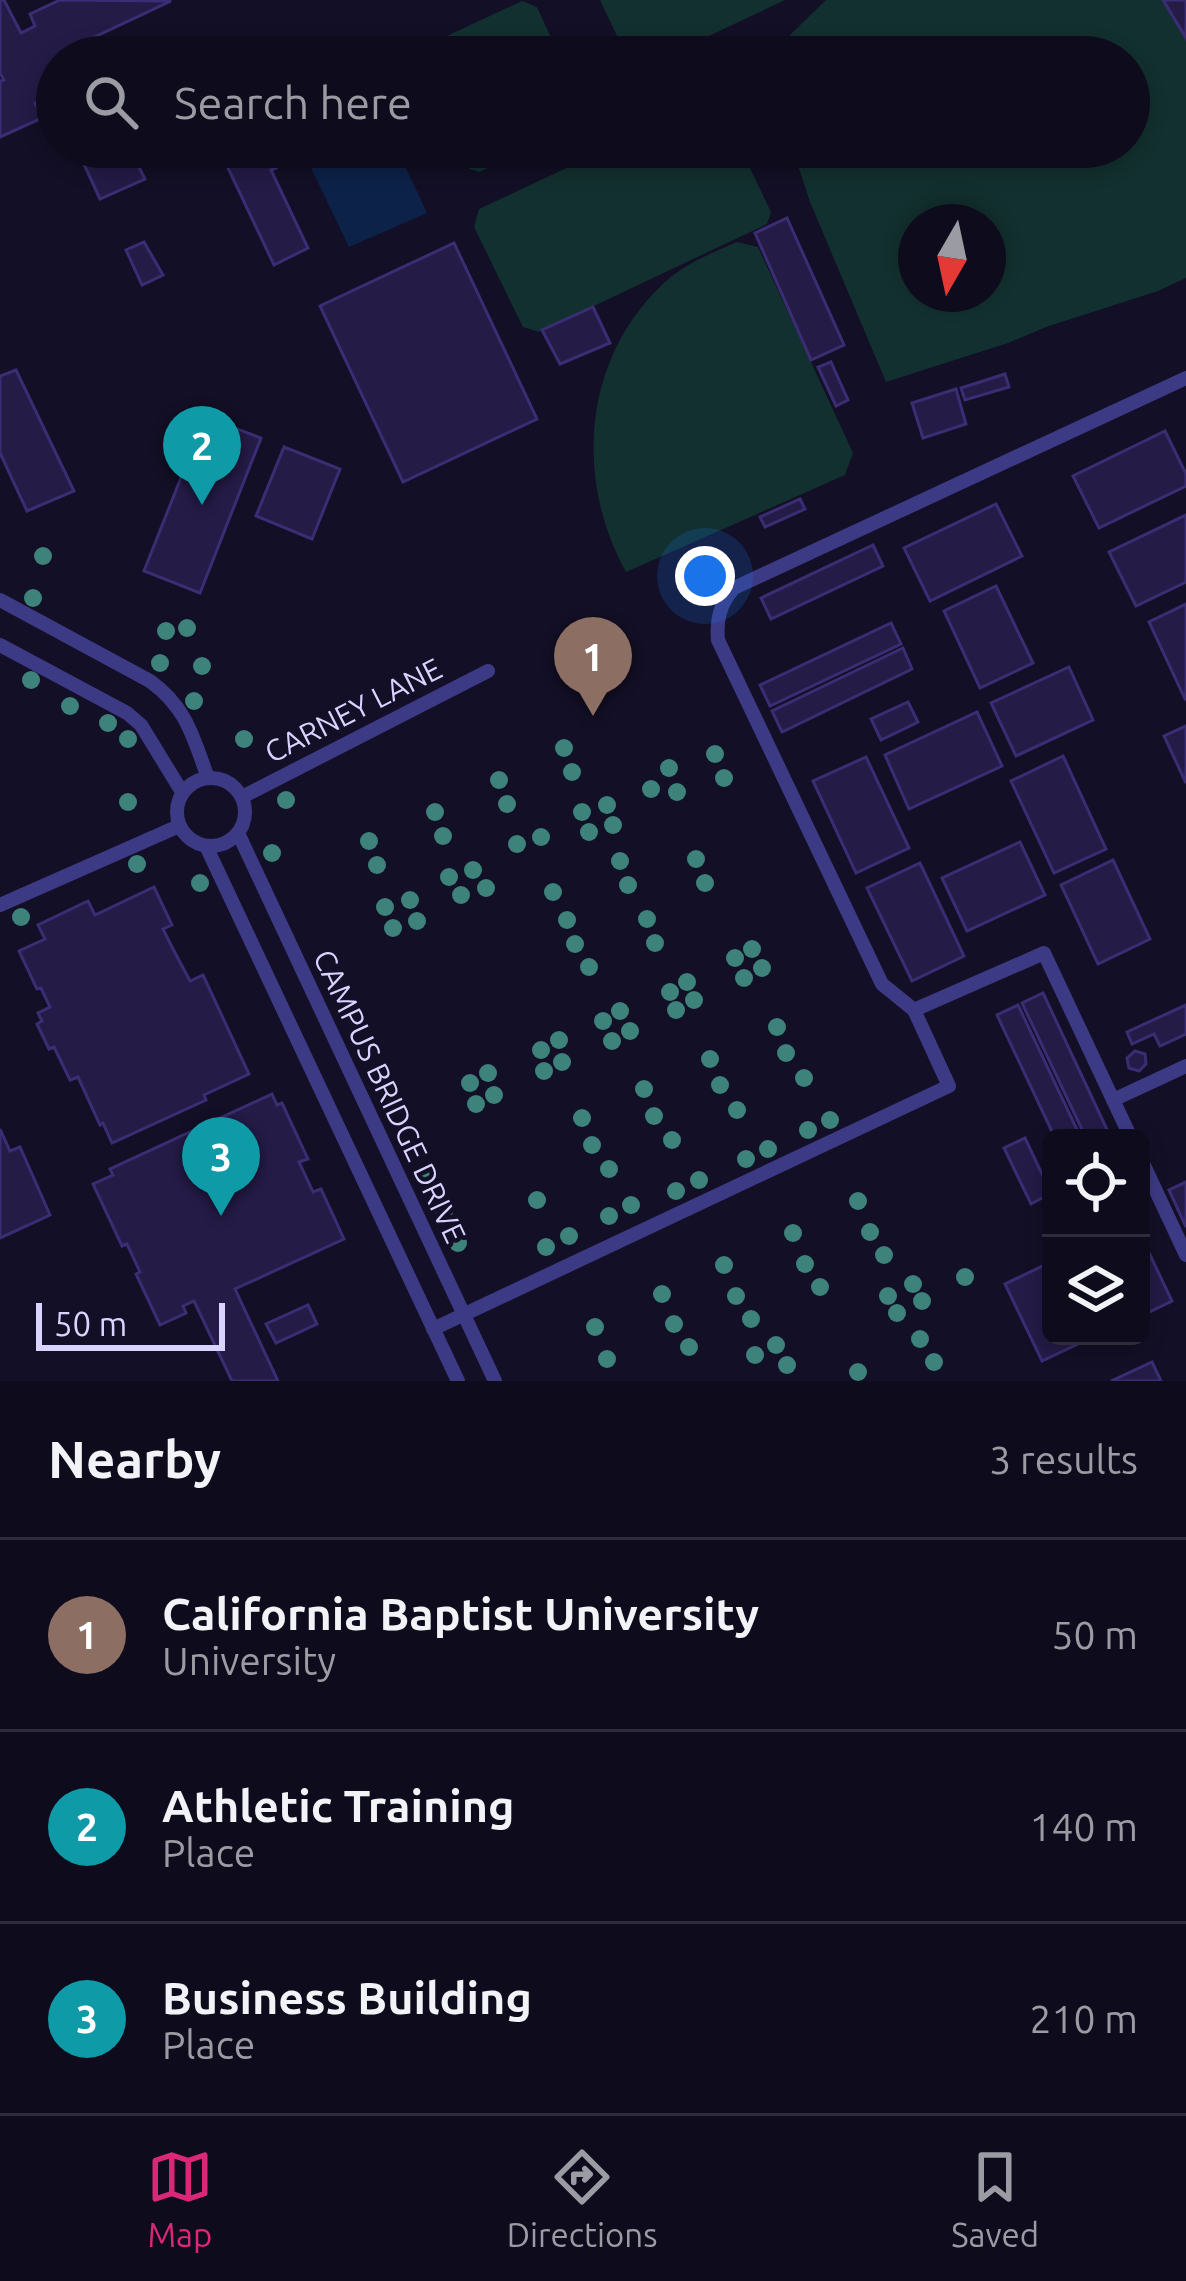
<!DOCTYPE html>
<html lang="en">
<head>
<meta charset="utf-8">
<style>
  body { margin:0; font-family:Ubuntu,sans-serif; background:#1c1929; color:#f1f3f6 }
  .controls { position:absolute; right:36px; bottom:36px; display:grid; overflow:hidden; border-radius:18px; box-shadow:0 6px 18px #0003 }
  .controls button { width:108px; height:108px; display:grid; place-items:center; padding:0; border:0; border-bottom:3px solid #2e2b3b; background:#0e0b1c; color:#f1f3f6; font:60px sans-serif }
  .compass { position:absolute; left:898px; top:204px; width:108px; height:108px; border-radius:50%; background:#0e0b1c; box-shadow:0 6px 18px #0003; rotate:189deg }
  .scale { position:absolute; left:36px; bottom:30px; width:189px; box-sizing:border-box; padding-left:12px; border:6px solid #d9d4ff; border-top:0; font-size:33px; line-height:42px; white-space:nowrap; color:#d9d4ff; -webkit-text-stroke:9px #130f26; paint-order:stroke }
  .you { position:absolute; left:705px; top:576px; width:42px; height:42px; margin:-30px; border:9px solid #fff; border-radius:50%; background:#1a73e8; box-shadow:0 0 0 18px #1a73e833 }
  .badge { display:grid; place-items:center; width:78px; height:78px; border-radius:50%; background:#db2777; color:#fff; font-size:39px; font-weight:700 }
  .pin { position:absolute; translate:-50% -99px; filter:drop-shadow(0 3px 6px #0008) }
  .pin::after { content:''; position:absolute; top:63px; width:42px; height:36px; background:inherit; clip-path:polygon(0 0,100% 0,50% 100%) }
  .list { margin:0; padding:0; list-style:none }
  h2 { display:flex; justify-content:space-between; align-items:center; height:156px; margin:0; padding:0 48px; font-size:51px }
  h2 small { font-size:39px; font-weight:400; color:#9b9ba3 }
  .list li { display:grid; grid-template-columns:78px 1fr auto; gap:36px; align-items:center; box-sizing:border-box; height:192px; padding:0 48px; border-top:3px solid #2e2b3b }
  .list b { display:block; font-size:45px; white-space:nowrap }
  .list p { margin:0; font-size:39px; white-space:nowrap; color:#9b9ba3 }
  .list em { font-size:39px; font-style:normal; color:#9b9ba3 }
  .icon { flex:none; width:66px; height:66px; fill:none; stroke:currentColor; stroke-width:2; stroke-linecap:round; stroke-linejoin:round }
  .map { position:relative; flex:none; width:1186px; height:1381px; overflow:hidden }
  .search { position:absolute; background:#0e0b1c; box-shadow:0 6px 18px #0003; left:36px; right:36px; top:36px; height:132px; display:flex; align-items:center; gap:30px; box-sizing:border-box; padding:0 42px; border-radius:66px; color:#9b9ba3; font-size:45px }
  .sheet { height:732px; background:#0e0b1c }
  nav { display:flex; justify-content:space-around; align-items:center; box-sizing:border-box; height:168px; border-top:3px solid #2e2b3b; background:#0e0b1c; font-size:33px; color:#9b9ba3 }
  nav a { display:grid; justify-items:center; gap:6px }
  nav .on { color:#db2777 }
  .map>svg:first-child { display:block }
</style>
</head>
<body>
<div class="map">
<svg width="1186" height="1381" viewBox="0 0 1186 1381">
  <rect width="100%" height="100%" fill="#130f26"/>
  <!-- green -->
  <g fill="#12302f" fill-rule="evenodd">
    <polygon points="600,0 785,0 664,57 627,57"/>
    <path d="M826,0H1163L1186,38V278L1158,291L1046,327L1008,343L886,382L810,202L792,147H1129V57H784L789,36ZM988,222V294H916V222Z"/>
    <polygon points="522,1 537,7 560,57 418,57 421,48"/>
    <polygon points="454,147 532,147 479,172 462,166"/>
    <polygon points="611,147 740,147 771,212 767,224 539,332 523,327 474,227 479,209"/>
    <path d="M737,242L758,247L853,453L845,475L626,572C574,478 583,358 664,283C684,264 712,253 737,242Z"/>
  </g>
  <!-- water -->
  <polygon fill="#0c2248" points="301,147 396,147 427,213 349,247"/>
  <!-- building -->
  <g fill="#241b47" stroke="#3b2d73" stroke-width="3">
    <polygon points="0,0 4,0 21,33 35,26 30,14 60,0 171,1 65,51 68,57 57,57 57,107 52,96 35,103 42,118 0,137 0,81 4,80 0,73"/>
    <polygon points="1163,0 1186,0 1186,38"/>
    <polygon points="76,147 129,147 145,179 100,199"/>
    <polygon points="266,148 276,168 271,170 308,248 274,265 227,166"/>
    <polygon points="787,218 844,345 811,360 755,233"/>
    <polygon points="144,242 163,275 142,285 126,250"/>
    <polygon points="454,243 537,419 403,482 320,306"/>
    <polygon points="593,307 610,343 560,364 542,330"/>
    <polygon points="831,362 848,400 836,406 818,367"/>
    <polygon points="16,370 74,491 27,511 0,453 0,376"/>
    <polygon points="1005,374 1009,387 965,400 961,388"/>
    <polygon points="956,389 966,424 923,438 912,403"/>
    <polygon points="205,417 261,438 200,593 144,571"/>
    <polygon points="1165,431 1186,474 1186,486 1099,528 1073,476"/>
    <polygon points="284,447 340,469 312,539 256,516"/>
    <polygon points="800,499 805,509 765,527 760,517"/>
    <polygon points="996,504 1022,556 930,601 904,548"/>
    <polygon points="1186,515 1186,582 1136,606 1109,552"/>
    <polygon points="873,545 883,566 771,619 761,598"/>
    <polygon points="996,586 1033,663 980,688 944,611"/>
    <polygon points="1186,604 1186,698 1185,699 1149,622"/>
    <polygon points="891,623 901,644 770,706 760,685"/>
    <polygon points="903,648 912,669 782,732 772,711"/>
    <polygon points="1069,667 1093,720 1016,756 991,703"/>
    <polygon points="908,702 918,722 881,740 871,719"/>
    <polygon points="977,712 1002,766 909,809 885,755"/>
    <polygon points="1186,726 1186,783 1164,736"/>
    <polygon points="1063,756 1106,849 1054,873 1011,781"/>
    <polygon points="866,757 909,848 856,873 813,781"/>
    <polygon points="1020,842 1045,895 967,931 942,878"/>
    <polygon points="1113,860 1150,939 1098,964 1061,885"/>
    <polygon points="920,863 964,956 912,981 867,888"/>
    <polygon points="154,887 172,925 163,929 173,949 190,981 203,975 249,1074 204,1095 206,1100 112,1143 103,1123 100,1125 78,1077 70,1080 54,1047 49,1049 37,1024 42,1021 38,1013 50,1007 41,988 37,989 19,951 45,939 38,925 88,901 95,915"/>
    <polygon points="1043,993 1111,1138 1086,1138 1022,1003"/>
    <polygon points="1018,1005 1081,1138 1055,1138 997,1015"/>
    <polygon points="1186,1005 1186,1034 1160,1046 1154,1034 1132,1044 1127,1032"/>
    <polygon points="1135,1051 1145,1054 1146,1064 1139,1071 1129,1068 1127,1058"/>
    <polygon points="272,1094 277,1105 282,1103 308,1159 299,1162 313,1192 321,1189 344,1239 235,1289 278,1381 232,1381 194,1301 183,1306 186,1313 160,1325 136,1274 140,1272 127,1244 122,1246 93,1184 113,1175 110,1169"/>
    <polygon points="0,1129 10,1151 20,1147 50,1215 0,1238"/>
    <polygon points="1025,1138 1051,1193 1031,1204 1004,1148"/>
    <polygon points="1186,1182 1186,1227 1169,1190"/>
    <polygon points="1141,1236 1172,1301 1141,1316"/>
    <polygon points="1051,1262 1051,1336 1095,1336 1042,1361 1005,1284"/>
    <polygon points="308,1305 317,1324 276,1343 266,1324"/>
    <polygon points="1152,1362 1161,1381 1111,1381"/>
  </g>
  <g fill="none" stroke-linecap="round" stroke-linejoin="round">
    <!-- lane -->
    <g stroke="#3d3a85" stroke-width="14">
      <path d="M0,600L150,681C187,708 193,737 208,778"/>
      <polyline points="0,645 127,713 141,725 182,792"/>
      <circle cx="211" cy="812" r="34"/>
      <polyline points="242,797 488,671"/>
      <polyline points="238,833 495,1381"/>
      <polyline points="206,846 458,1381"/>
      <polyline points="0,905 179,826"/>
      <polyline points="914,1010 1044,953 1131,1138"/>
      <polyline points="1113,1100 1186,1066"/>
      <polyline points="1141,1159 1186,1255"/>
      <path d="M433,1329L949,1086L914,1010L882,984L718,640C716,620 720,604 734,588L1186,378"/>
    </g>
  </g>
  <!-- trees -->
  <g fill="#3d827b">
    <circle cx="43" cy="556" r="9"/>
    <circle cx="33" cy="598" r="9"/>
    <circle cx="187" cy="628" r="9"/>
    <circle cx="166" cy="631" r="9"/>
    <circle cx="160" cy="663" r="9"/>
    <circle cx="202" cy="666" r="9"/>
    <circle cx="31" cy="680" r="9"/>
    <circle cx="194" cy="701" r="9"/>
    <circle cx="70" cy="706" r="9"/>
    <circle cx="108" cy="723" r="9"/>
    <circle cx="128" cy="739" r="9"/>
    <circle cx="244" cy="739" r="9"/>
    <circle cx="564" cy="748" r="9"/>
    <circle cx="715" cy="754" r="9"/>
    <circle cx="669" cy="768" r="9"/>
    <circle cx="572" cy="772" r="9"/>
    <circle cx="724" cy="778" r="9"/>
    <circle cx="499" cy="780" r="9"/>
    <circle cx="651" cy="789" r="9"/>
    <circle cx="677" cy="792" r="9"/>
    <circle cx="286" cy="800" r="9"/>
    <circle cx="128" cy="802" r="9"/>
    <circle cx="507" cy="804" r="9"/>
    <circle cx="607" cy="805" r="9"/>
    <circle cx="435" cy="812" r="9"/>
    <circle cx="582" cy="812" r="9"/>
    <circle cx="613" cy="825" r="9"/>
    <circle cx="589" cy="832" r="9"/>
    <circle cx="443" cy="836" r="9"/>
    <circle cx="541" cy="837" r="9"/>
    <circle cx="369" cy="841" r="9"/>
    <circle cx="517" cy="844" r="9"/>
    <circle cx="272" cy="853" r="9"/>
    <circle cx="696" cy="859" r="9"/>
    <circle cx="620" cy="861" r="9"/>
    <circle cx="137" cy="864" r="9"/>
    <circle cx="377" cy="865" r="9"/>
    <circle cx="473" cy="870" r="9"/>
    <circle cx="449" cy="877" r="9"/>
    <circle cx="200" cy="883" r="9"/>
    <circle cx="705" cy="883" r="9"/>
    <circle cx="628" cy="885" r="9"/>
    <circle cx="486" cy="888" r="9"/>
    <circle cx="553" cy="892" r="9"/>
    <circle cx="461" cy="895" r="9"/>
    <circle cx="410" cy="900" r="9"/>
    <circle cx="385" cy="907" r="9"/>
    <circle cx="21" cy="917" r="9"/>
    <circle cx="647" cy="919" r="9"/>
    <circle cx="567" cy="920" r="9"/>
    <circle cx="417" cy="921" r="9"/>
    <circle cx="393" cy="928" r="9"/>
    <circle cx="655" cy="943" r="9"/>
    <circle cx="575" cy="944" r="9"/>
    <circle cx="752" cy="949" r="9"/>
    <circle cx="735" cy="958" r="9"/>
    <circle cx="589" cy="967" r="9"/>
    <circle cx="762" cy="968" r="9"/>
    <circle cx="744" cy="978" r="9"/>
    <circle cx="687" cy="982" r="9"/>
    <circle cx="670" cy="992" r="9"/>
    <circle cx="694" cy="1000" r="9"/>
    <circle cx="676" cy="1010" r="9"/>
    <circle cx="620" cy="1011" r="9"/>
    <circle cx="603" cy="1021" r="9"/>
    <circle cx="777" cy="1027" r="9"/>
    <circle cx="630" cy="1031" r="9"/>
    <circle cx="559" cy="1040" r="9"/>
    <circle cx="612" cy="1041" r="9"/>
    <circle cx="541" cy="1050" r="9"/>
    <circle cx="786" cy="1053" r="9"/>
    <circle cx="710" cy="1059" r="9"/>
    <circle cx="562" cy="1062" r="9"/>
    <circle cx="544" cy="1071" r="9"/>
    <circle cx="488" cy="1073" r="9"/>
    <circle cx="804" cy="1078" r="9"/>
    <circle cx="470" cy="1083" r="9"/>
    <circle cx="720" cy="1085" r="9"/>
    <circle cx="644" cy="1089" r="9"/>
    <circle cx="494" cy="1095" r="9"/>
    <circle cx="476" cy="1104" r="9"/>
    <circle cx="737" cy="1110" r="9"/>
    <circle cx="654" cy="1116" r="9"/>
    <circle cx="582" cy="1118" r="9"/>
    <circle cx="830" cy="1120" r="9"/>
    <circle cx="808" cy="1130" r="9"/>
    <circle cx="672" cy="1140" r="9"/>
    <circle cx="592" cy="1145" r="9"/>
    <circle cx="768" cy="1149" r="9"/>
    <circle cx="746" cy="1159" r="9"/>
    <circle cx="609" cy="1169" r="9"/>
    <circle cx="424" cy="1179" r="9"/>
    <circle cx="699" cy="1180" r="9"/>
    <circle cx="676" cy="1191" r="9"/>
    <circle cx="537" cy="1200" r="9"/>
    <circle cx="858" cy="1201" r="9"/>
    <circle cx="631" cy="1205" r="9"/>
    <circle cx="444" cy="1211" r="9"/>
    <circle cx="609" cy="1216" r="9"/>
    <circle cx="870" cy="1232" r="9"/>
    <circle cx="793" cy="1233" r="9"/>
    <circle cx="569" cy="1236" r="9"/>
    <circle cx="458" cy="1243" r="9"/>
    <circle cx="546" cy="1247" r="9"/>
    <circle cx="884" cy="1255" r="9"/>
    <circle cx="805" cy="1264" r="9"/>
    <circle cx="724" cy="1265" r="9"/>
    <circle cx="965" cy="1277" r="9"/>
    <circle cx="913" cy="1284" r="9"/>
    <circle cx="820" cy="1287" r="9"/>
    <circle cx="662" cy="1294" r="9"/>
    <circle cx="736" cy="1296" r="9"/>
    <circle cx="888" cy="1296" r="9"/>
    <circle cx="922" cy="1301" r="9"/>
    <circle cx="897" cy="1313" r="9"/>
    <circle cx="751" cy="1319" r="9"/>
    <circle cx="674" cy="1324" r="9"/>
    <circle cx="595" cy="1327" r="9"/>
    <circle cx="920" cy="1339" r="9"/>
    <circle cx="776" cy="1345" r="9"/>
    <circle cx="689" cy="1347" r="9"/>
    <circle cx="755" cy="1355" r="9"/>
    <circle cx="607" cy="1359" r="9"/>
    <circle cx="934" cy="1362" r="9"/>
    <circle cx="787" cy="1365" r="9"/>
    <circle cx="858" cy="1372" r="9"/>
  </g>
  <g text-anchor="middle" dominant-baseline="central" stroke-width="9" stroke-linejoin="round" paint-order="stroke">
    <!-- street labels -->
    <g font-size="30" fill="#d9d4ff" stroke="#130f26">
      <text transform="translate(353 710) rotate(-27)">CARNEY LANE</text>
      <text transform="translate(390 1096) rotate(65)">CAMPUS BRIDGE DRIVE</text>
    </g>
  </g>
</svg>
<div class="controls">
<button><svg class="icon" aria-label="locate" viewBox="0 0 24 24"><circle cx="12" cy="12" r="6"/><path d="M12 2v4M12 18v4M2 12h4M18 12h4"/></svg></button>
<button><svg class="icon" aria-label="layers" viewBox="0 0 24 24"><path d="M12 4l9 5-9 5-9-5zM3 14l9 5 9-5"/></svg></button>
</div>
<svg class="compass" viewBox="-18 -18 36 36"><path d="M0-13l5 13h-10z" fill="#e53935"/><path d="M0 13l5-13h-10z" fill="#9b9ba3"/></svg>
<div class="scale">50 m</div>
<div class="you"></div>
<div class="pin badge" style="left:593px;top:716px;background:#8d6e63">1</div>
<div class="pin badge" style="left:202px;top:505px;background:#0f9aa8">2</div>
<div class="pin badge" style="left:221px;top:1216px;background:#0f9aa8">3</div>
<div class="search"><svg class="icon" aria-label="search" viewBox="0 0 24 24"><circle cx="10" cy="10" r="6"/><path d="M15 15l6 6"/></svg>Search here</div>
</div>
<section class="sheet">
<h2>Nearby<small>3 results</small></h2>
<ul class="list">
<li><span class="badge" style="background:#8d6e63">1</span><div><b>California Baptist University</b><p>University</p></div><em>50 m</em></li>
<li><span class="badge" style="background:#0f9aa8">2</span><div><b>Athletic Training</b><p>Place</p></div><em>140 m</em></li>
<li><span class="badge" style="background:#0f9aa8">3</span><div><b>Business Building</b><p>Place</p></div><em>210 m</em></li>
</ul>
</section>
<nav>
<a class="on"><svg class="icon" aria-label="map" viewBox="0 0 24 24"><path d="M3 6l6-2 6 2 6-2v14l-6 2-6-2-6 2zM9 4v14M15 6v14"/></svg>Map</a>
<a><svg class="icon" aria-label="directions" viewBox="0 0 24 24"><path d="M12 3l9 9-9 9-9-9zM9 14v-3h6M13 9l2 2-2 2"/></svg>Directions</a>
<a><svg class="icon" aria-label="saved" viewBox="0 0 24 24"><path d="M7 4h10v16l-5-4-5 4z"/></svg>Saved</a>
</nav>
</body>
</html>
